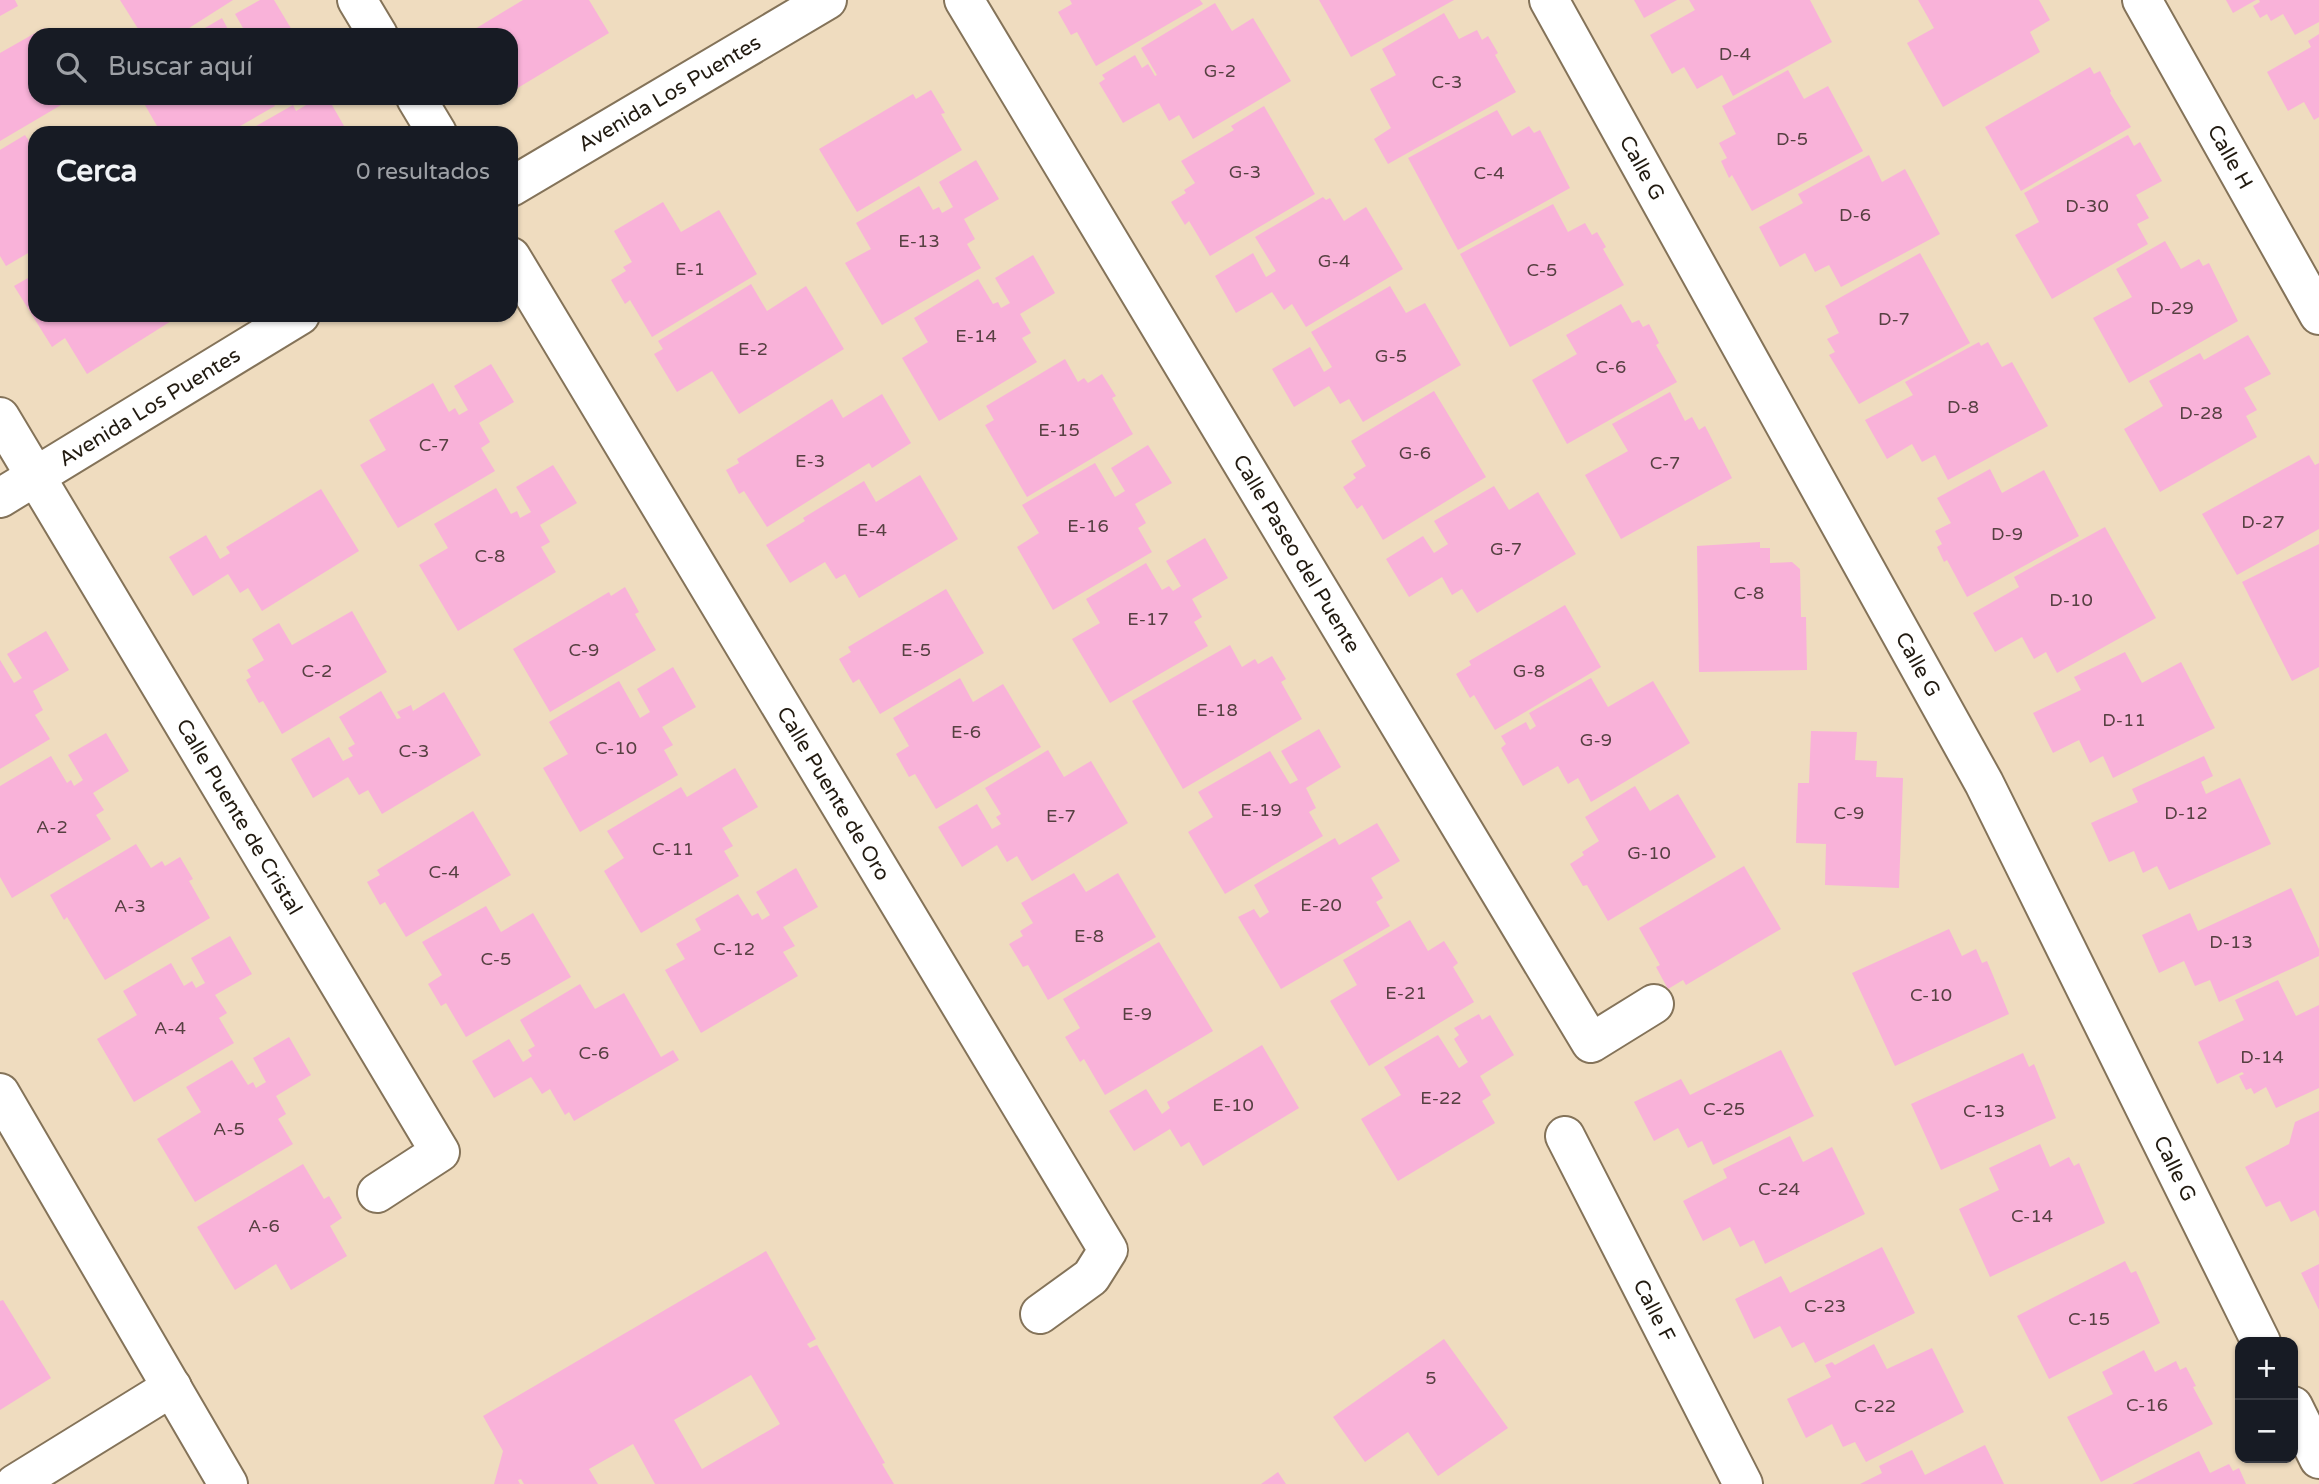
<!DOCTYPE html>
<html lang="es">
<head>
<meta charset="utf-8">
<style>
  body { margin:0; font-family:"Varela Round",sans-serif; background:#20242c; color:#f1f3f6 }
  .controls { position:absolute; right:21px; bottom:21px; display:grid; overflow:hidden; border-radius:14px; box-shadow:0 2px 5px #0004 }
  .controls button { width:63px; height:63px; display:grid; place-items:center; padding:0; border:0; border-bottom:2px solid #363941; background:#171b24; color:#f1f3f6; font:35px sans-serif }
  .list { margin:0; padding:0; list-style:none }
  h2 { display:flex; justify-content:space-between; align-items:center; height:91px; margin:0; padding:0 28px; font-size:30px }
  h2 small { font-size:23px; font-weight:400; color:#9ea1a6 }
  .icon { flex:none; width:38px; height:38px; fill:none; stroke:currentColor; stroke-width:2; stroke-linecap:round; stroke-linejoin:round }
  .map { position:relative; flex:none; width:2319px; height:1484px; overflow:hidden }
  .search { position:absolute; background:#171b24; box-shadow:0 2px 5px #0004; left:28px; top:28px; width:490px; height:77px; display:flex; align-items:center; gap:18px; box-sizing:border-box; padding:0 24px; border-radius:21px; color:#9ea1a6; font-size:26px }
  .panel { position:absolute; background:#171b24; box-shadow:0 2px 5px #0004; left:28px; top:126px; width:490px; height:196px; border-radius:21px }
  .map>svg:first-child { display:block }
</style>
</head>
<body>
<div class="map">
<svg width="2319" height="1484" viewBox="0 0 2319 1484">
  <rect width="100%" height="100%" fill="#efdcbf"/>
  <!-- building -->
  <g fill="#f9b2d9" fill-rule="evenodd">
    <polygon points="0,0 15,0 18,6 0,16"/>
    <polygon points="120,0 233,0 178,35 142,35"/>
    <polygon points="260,0 274,0 295,35 193,35 222,18 231,35 243,28 235,14"/>
    <polygon points="523,0 589,0 609,33 511,92 511,35 465,35"/>
    <polygon points="1070,0 1200,0 1203,4 1096,66 1077,32 1071,35 1058,12 1072,4"/>
    <polygon points="1319,0 1454,0 1351,57"/>
    <polygon points="1634,0 1677,0 1644,18"/>
    <polygon points="1689,0 1810,0 1832,42 1733,96 1722,75 1697,89 1684,67 1672,74 1650,35 1695,10"/>
    <polygon points="1918,0 2039,0 2050,20 2030,32 2040,52 1943,107 1907,43 1934,28"/>
    <polygon points="2226,0 2256,0 2233,13"/>
    <polygon points="2259,0 2319,0 2319,22 2295,35 2283,14 2271,21 2267,14 2260,18 2253,6 2260,2"/>
    <polygon points="1215,3 1232,31 1253,18 1291,81 1193,139 1179,115 1169,121 1159,103 1123,123 1099,83 1105,79 1102,75 1135,55 1142,68 1148,64 1155,76 1157,75 1141,48"/>
    <polygon points="1444,13 1459,39 1477,30 1482,40 1488,36 1498,53 1495,55 1516,92 1388,164 1374,139 1391,128 1370,89 1396,75 1382,49"/>
    <polygon points="44,28 48,35 35,35 35,98 73,98 0,141 0,53"/>
    <polygon points="2319,34 2319,117 2314,120 2304,102 2288,111 2267,72 2311,47 2308,41"/>
    <polygon points="2090,67 2094,74 2100,71 2111,91 2110,93 2131,127 2021,191 1985,127"/>
    <polygon points="1788,70 1804,99 1828,86 1863,151 1752,211 1732,175 1729,178 1721,161 1727,158 1719,143 1736,134 1722,106"/>
    <polygon points="931,90 945,113 941,114 962,150 857,212 819,149 913,94 916,99"/>
    <polygon points="141,98 270,98 275,106 228,133 161,133"/>
    <polygon points="318,98 328,98 348,133 244,133 293,105 296,111"/>
    <polygon points="1264,106 1315,194 1210,256 1189,221 1185,225 1171,202 1186,193 1184,190 1195,183 1181,161 1234,130 1231,126"/>
    <polygon points="1497,110 1512,136 1529,126 1534,133 1540,130 1570,188 1458,250 1408,158"/>
    <polygon points="25,135 35,150 35,249 6,266 0,256 0,150"/>
    <polygon points="2128,135 2134,146 2140,142 2162,181 2136,195 2149,218 2137,224 2148,244 2052,299 2015,235 2039,222 2024,193"/>
    <polygon points="1869,155 1882,182 1905,169 1940,234 1841,287 1829,265 1815,272 1805,253 1780,267 1759,227 1803,203 1798,194"/>
    <polygon points="976,160 999,199 964,219 975,239 967,244 981,268 882,325 845,263 871,249 856,223 919,186 933,210 939,207 942,213 953,207 939,182"/>
    <polygon points="1323,197 1326,200 1330,198 1344,221 1366,207 1403,269 1306,327 1292,304 1284,310 1272,292 1236,313 1215,276 1253,253 1266,277 1276,271 1255,237"/>
    <polygon points="663,202 681,232 719,210 757,274 652,337 630,300 625,304 611,280 626,271 623,267 632,262 614,231"/>
    <polygon points="1553,204 1568,232 1585,223 1592,235 1597,232 1606,247 1603,249 1624,285 1510,347 1460,254"/>
    <polygon points="2165,241 2181,269 2199,259 2203,266 2209,263 2238,321 2129,383 2093,318 2132,297 2116,269"/>
    <polygon points="1920,253 1970,343 1859,404 1829,355 1835,352 1827,339 1839,333 1825,306"/>
    <polygon points="1033,255 1055,293 1020,314 1031,333 1022,338 1037,362 939,421 902,358 928,342 914,318 978,279 993,304 998,302 1001,308 1010,303 995,278"/>
    <polygon points="35,274 35,315 175,315 176,318 87,374 65,338 52,347 14,286"/>
    <polygon points="751,284 767,311 806,286 844,349 739,414 712,371 677,392 654,354 663,349 658,341"/>
    <polygon points="1390,286 1406,313 1425,303 1461,365 1363,422 1349,399 1340,404 1329,386 1294,407 1272,369 1310,347 1324,372 1332,367 1311,332"/>
    <polygon points="1621,304 1632,323 1639,320 1643,327 1649,324 1659,343 1656,345 1677,382 1567,444 1532,380 1577,354 1566,335"/>
    <polygon points="2248,335 2271,374 2244,388 2257,410 2246,416 2257,437 2160,492 2124,429 2163,406 2149,381 2200,353 2204,360"/>
    <polygon points="1979,342 1981,346 1988,342 2002,367 2012,362 2048,426 1948,480 1935,455 1922,462 1912,444 1887,459 1865,420 1913,395 1905,382"/>
    <polygon points="1065,359 1078,382 1084,378 1088,383 1102,374 1116,396 1112,398 1133,434 1027,497 985,425 994,420 986,406"/>
    <polygon points="491,364 514,402 479,423 490,442 481,448 495,471 398,528 360,465 386,450 369,420 433,383 449,412 455,408 459,415 468,410 454,386"/>
    <polygon points="1434,391 1486,477 1383,540 1362,505 1357,509 1343,487 1356,478 1353,474 1366,466 1351,441"/>
    <polygon points="1670,392 1685,421 1692,417 1699,430 1705,426 1732,478 1621,539 1585,475 1628,451 1612,424"/>
    <polygon points="882,394 911,443 872,468 869,463 767,527 744,491 739,494 726,470 739,463 737,459 832,399 843,418"/>
    <polygon points="1148,445 1172,483 1135,504 1146,523 1138,528 1152,552 1053,610 1017,547 1039,533 1022,505 1095,463 1115,497 1125,491 1111,468"/>
    <polygon points="2309,455 2315,465 2319,463 2319,529 2237,575 2202,514"/>
    <polygon points="553,465 577,503 540,525 550,542 541,547 556,572 458,631 419,565 448,548 434,524 496,488 511,514 517,511 520,518 531,512 516,487"/>
    <polygon points="1990,469 2002,493 2044,470 2079,536 1967,597 1947,560 1944,562 1937,547 1942,544 1935,531 1951,523 1937,498"/>
    <polygon points="920,475 958,539 859,598 845,574 836,579 825,562 790,583 766,545 805,521 803,518 864,481 876,502"/>
    <polygon points="1494,486 1509,510 1538,492 1576,554 1477,613 1462,589 1452,595 1442,577 1409,597 1386,559 1423,536 1434,553 1448,544 1434,521"/>
    <polygon points="321,489 359,551 262,611 248,588 240,593 228,574 193,596 169,557 206,535 220,559 230,553 226,547"/>
    <polygon points="2105,527 2156,618 2057,673 2046,652 2034,659 2022,637 1995,652 1973,613 2019,587 2014,577"/>
    <polygon points="1205,538 1228,578 1192,599 1202,617 1194,622 1208,646 1110,703 1072,639 1100,623 1086,599 1146,563 1162,590 1169,586 1173,591 1181,586 1166,561"/>
    <polygon points="1760,542 1760,548 1770,548 1770,563 1792,562 1800,569 1801,617 1806,617 1807,670 1699,672 1697,546"/>
    <polygon points="2319,544 2319,667 2292,681 2242,582"/>
    <polygon points="625,587 639,612 635,614 656,650 550,712 513,649 609,592 611,596"/>
    <polygon points="946,589 984,653 880,714 859,679 853,683 839,659 851,652 848,647"/>
    <polygon points="1565,605 1601,667 1495,730 1474,695 1470,698 1456,674 1471,665 1469,661"/>
    <polygon points="352,611 387,672 282,734 263,701 259,703 246,680 251,677 247,670 264,660 252,639 279,623 292,645"/>
    <polygon points="46,631 69,670 33,691 43,710 35,715 50,739 0,769 0,660 14,683 22,678 7,654"/>
    <polygon points="1230,645 1242,667 1255,659 1258,664 1272,656 1286,679 1281,682 1302,719 1183,789 1132,701"/>
    <polygon points="2125,652 2142,683 2181,662 2215,728 2113,778 2103,756 2090,763 2079,740 2053,753 2033,713 2081,690 2074,677"/>
    <polygon points="673,667 696,707 662,727 673,745 664,750 678,775 580,832 543,768 568,754 549,722 619,681 640,718 650,712 637,689"/>
    <polygon points="960,678 973,702 1003,684 1041,747 936,809 915,774 909,777 896,754 909,746 893,718"/>
    <polygon points="1591,678 1608,707 1653,681 1690,743 1591,802 1578,778 1568,784 1558,766 1523,786 1501,748 1506,744 1501,736 1526,722 1530,730 1536,726 1529,713"/>
    <polygon points="381,691 397,719 401,718 397,712 411,705 413,711 444,692 481,755 382,814 368,790 359,795 348,777 313,798 291,759 329,737 343,761 353,756 348,748 355,744 339,717"/>
    <polygon points="1319,729 1341,767 1306,788 1316,808 1309,812 1323,836 1225,894 1188,832 1213,817 1198,792 1270,751 1290,784 1298,780 1281,751"/>
    <polygon points="1811,731 1857,732 1855,760 1877,761 1876,777 1903,778 1899,888 1825,885 1826,844 1796,843 1798,783 1809,783"/>
    <polygon points="106,733 129,771 93,793 104,810 96,815 111,839 12,898 0,877 0,786 51,756 67,783 71,780 74,786 83,780 68,755"/>
    <polygon points="1048,750 1064,777 1091,761 1128,823 1032,881 1017,856 1007,862 997,845 962,867 938,827 977,804 992,829 1001,824 996,817 1001,814 985,788"/>
    <polygon points="2204,756 2213,776 2201,782 2206,794 2240,778 2271,844 2169,890 2157,866 2143,873 2134,851 2109,862 2091,823 2138,802 2132,789"/>
    <polygon points="735,768 758,807 722,828 733,846 724,851 739,876 641,933 604,871 624,858 607,831 681,787 687,797"/>
    <polygon points="1635,786 1650,811 1678,794 1716,857 1608,921 1587,885 1583,886 1570,864 1584,855 1582,852 1599,841 1585,817"/>
    <polygon points="473,811 511,875 406,937 385,902 380,905 367,882 380,875 377,870"/>
    <polygon points="1377,823 1400,861 1371,878 1383,898 1376,902 1390,926 1281,989 1238,917 1254,909 1260,918 1269,912 1254,885 1335,838 1339,845"/>
    <polygon points="136,844 151,868 162,861 165,866 180,857 193,879 189,881 210,918 105,980 67,917 64,920 50,895"/>
    <polygon points="1744,866 1781,929 1686,985 1683,980 1668,989 1656,967 1660,965 1639,928"/>
    <polygon points="796,868 818,907 783,927 795,946 783,952 798,976 701,1033 665,970 685,959 676,944 701,930 695,919 738,894 752,916 758,913 762,920 770,915 756,892"/>
    <polygon points="1074,873 1086,892 1118,873 1156,937 1048,1000 1028,965 1023,967 1009,944 1023,936 1020,931 1033,923 1021,903"/>
    <polygon points="2291,888 2319,949 2319,956 2219,1002 2210,980 2195,986 2184,961 2159,973 2142,935 2190,913 2198,931"/>
    <polygon points="486,906 501,932 533,913 571,977 466,1037 446,1003 441,1006 428,984 442,975 422,942"/>
    <polygon points="1410,920 1428,951 1444,941 1458,963 1453,967 1474,1002 1369,1066 1330,1001 1357,985 1343,960"/>
    <polygon points="1949,929 1962,956 1976,949 1982,963 1987,961 2009,1014 1895,1066 1852,973"/>
    <polygon points="230,936 252,974 215,995 227,1013 219,1018 234,1043 134,1102 97,1039 137,1015 123,991 171,963 184,986 192,981 196,988 205,983 191,958"/>
    <polygon points="1159,942 1213,1031 1105,1095 1084,1059 1080,1062 1065,1037 1080,1028 1063,999"/>
    <polygon points="2278,980 2296,1016 2319,1005 2319,1088 2276,1108 2266,1087 2254,1094 2251,1088 2246,1090 2239,1076 2244,1074 2242,1072 2217,1084 2198,1042 2244,1020 2235,1000"/>
    <polygon points="580,984 595,1009 624,993 661,1057 673,1050 679,1060 574,1121 569,1112 565,1115 550,1089 542,1094 531,1077 494,1098 472,1061 509,1039 523,1062 532,1056 528,1050 535,1046 520,1020"/>
    <polygon points="1479,1014 1482,1020 1490,1015 1514,1055 1480,1076 1491,1095 1482,1101 1495,1123 1398,1181 1361,1119 1401,1095 1384,1067 1438,1035 1459,1068 1468,1062 1454,1039 1459,1035 1454,1028"/>
    <polygon points="289,1037 311,1075 276,1096 286,1114 278,1119 293,1144 195,1202 157,1139 201,1112 186,1087 232,1060 248,1085 253,1082 256,1088 266,1082 253,1058"/>
    <polygon points="1262,1045 1299,1108 1203,1166 1189,1142 1181,1147 1170,1129 1134,1151 1109,1111 1146,1089 1162,1114 1170,1108 1167,1102"/>
    <polygon points="1781,1050 1814,1116 1713,1165 1702,1141 1688,1148 1678,1128 1654,1141 1634,1102 1681,1079 1690,1095"/>
    <polygon points="2023,1053 2029,1067 2034,1064 2056,1118 1941,1170 1911,1104"/>
    <polygon points="2319,1111 2319,1218 2315,1210 2291,1222 2280,1201 2266,1207 2245,1167 2289,1144 2295,1122"/>
    <polygon points="1790,1136 1803,1162 1832,1147 1865,1214 1765,1264 1754,1240 1740,1247 1730,1227 1703,1241 1683,1201 1727,1178 1723,1169"/>
    <polygon points="2040,1144 2050,1167 2069,1157 2074,1166 2079,1163 2105,1223 1990,1277 1959,1209 1999,1190 1989,1168"/>
    <polygon points="303,1164 324,1199 329,1196 342,1218 330,1226 347,1256 291,1290 276,1264 235,1290 197,1227"/>
    <polygon points="1882,1247 1915,1313 1815,1363 1804,1342 1792,1348 1780,1326 1754,1339 1735,1299 1781,1276 1790,1293"/>
    <path d="M766,1251L816,1339L807,1344L810,1348L817,1345L885,1463L882,1464L894,1484H655L633,1444L589,1469L598,1484H524L521,1479L518,1480L520,1484H494L503,1451L483,1416ZM751,1375L780,1424L702,1469L674,1420Z"/>
    <polygon points="2125,1261 2131,1273 2136,1271 2160,1323 2049,1379 2017,1316"/>
    <polygon points="2319,1264 2319,1310 2301,1273"/>
    <polygon points="3,1300 51,1378 0,1410 0,1301"/>
    <polygon points="1444,1339 1508,1428 1438,1476 1408,1432 1365,1462 1333,1417"/>
    <polygon points="1874,1344 1887,1369 1932,1348 1964,1412 1866,1462 1855,1442 1843,1447 1832,1424 1806,1438 1787,1399 1831,1377 1825,1365 1832,1362 1835,1365"/>
    <polygon points="2144,1350 2155,1372 2176,1361 2180,1370 2186,1367 2196,1386 2193,1387 2213,1424 2101,1482 2067,1417 2113,1394 2102,1372"/>
    <polygon points="1985,1445 2004,1484 1860,1484 1882,1473 1879,1466 1912,1450 1925,1475"/>
    <polygon points="2199,1451 2210,1473 2229,1464 2233,1471 2239,1468 2246,1484 2132,1484"/>
    <polygon points="1278,1472 1286,1484 1261,1484"/>
  </g>
  <g fill="none" stroke-linecap="round" stroke-linejoin="round">
    <defs>
      <g id="minor">
        <polyline points="357,0 378,35"/>
        <path id="s1" d="M964,0L1591,1043L1654,1004"/>
        <path id="s2" d="M1549,0L1984,783L2261,1342"/>
        <path id="s3" d="M2142,0L2319,315"/>
        <polyline points="416,98 437,133"/>
        <path id="s4" d="M511,187L827,0"/>
        <path id="s5" d="M511,257L1108,1250L1091,1277L1040,1314"/>
        <path id="s6" d="M0,417L440,1152L377,1193"/>
        <path id="s7" d="M0,498L300,315"/>
        <polyline points="0,1093 228,1484"/>
        <path id="s8" d="M1565,1136L1743,1484"/>
        <polyline points="2293,1406 2319,1459"/>
        <polyline points="15,1484 172,1387"/>
      </g>
    </defs>
    <!-- minor casing -->
    <use href="#minor" stroke="#847359" stroke-width="42"/>
    <!-- minor -->
    <use href="#minor" stroke="#fff" stroke-width="38"/>
  </g>
  <g text-anchor="middle" dominant-baseline="central" stroke-width="6" stroke-linejoin="round" paint-order="stroke">
    <!-- number labels -->
    <g font-size="18" fill="#574042">
      <text x="1735" y="54">D-4</text>
      <text x="1220" y="71">G-2</text>
      <text x="1447" y="82">C-3</text>
      <text x="1792" y="139">D-5</text>
      <text x="1245" y="172">G-3</text>
      <text x="1489" y="173">C-4</text>
      <text x="2087" y="206">D-30</text>
      <text x="1855" y="215">D-6</text>
      <text x="919" y="241">E-13</text>
      <text x="1334" y="261">G-4</text>
      <text x="690" y="269">E-1</text>
      <text x="1542" y="270">C-5</text>
      <text x="2172" y="308">D-29</text>
      <text x="1894" y="319">D-7</text>
      <text x="976" y="336">E-14</text>
      <text x="753" y="349">E-2</text>
      <text x="1391" y="356">G-5</text>
      <text x="1611" y="367">C-6</text>
      <text x="1963" y="407">D-8</text>
      <text x="2201" y="413">D-28</text>
      <text x="1059" y="430">E-15</text>
      <text x="434" y="445">C-7</text>
      <text x="1415" y="453">G-6</text>
      <text x="810" y="461">E-3</text>
      <text x="1665" y="463">C-7</text>
      <text x="2263" y="522">D-27</text>
      <text x="1088" y="526">E-16</text>
      <text x="872" y="530">E-4</text>
      <text x="2007" y="534">D-9</text>
      <text x="1506" y="549">G-7</text>
      <text x="490" y="556">C-8</text>
      <text x="1749" y="593">C-8</text>
      <text x="2071" y="600">D-10</text>
      <text x="1148" y="619">E-17</text>
      <text x="584" y="650">C-9</text>
      <text x="916" y="650">E-5</text>
      <text x="317" y="671">C-2</text>
      <text x="1529" y="671">G-8</text>
      <text x="1217" y="710">E-18</text>
      <text x="2124" y="720">D-11</text>
      <text x="966" y="732">E-6</text>
      <text x="1596" y="740">G-9</text>
      <text x="616" y="748">C-10</text>
      <text x="414" y="751">C-3</text>
      <text x="1261" y="810">E-19</text>
      <text x="1849" y="813">C-9</text>
      <text x="2186" y="813">D-12</text>
      <text x="1061" y="816">E-7</text>
      <text x="52" y="827">A-2</text>
      <text x="673" y="849">C-11</text>
      <text x="1649" y="853">G-10</text>
      <text x="444" y="872">C-4</text>
      <text x="1321" y="905">E-20</text>
      <text x="130" y="906">A-3</text>
      <text x="1089" y="936">E-8</text>
      <text x="2231" y="942">D-13</text>
      <text x="734" y="949">C-12</text>
      <text x="496" y="959">C-5</text>
      <text x="1406" y="993">E-21</text>
      <text x="1931" y="995">C-10</text>
      <text x="1137" y="1014">E-9</text>
      <text x="170" y="1028">A-4</text>
      <text x="594" y="1053">C-6</text>
      <text x="2262" y="1057">D-14</text>
      <text x="1441" y="1098">E-22</text>
      <text x="1233" y="1105">E-10</text>
      <text x="1724" y="1109">C-25</text>
      <text x="1984" y="1111">C-13</text>
      <text x="229" y="1129">A-5</text>
      <text x="1779" y="1189">C-24</text>
      <text x="2032" y="1216">C-14</text>
      <text x="264" y="1226">A-6</text>
      <text x="1825" y="1306">C-23</text>
      <text x="2089" y="1319">C-15</text>
      <text x="1431" y="1378">5</text>
      <text x="2147" y="1405">C-16</text>
      <text x="1875" y="1406">C-22</text>
    </g>
    <!-- street labels -->
    <g font-size="21" fill="#211a10" stroke="#fff">
      <text stroke="none"><textPath href="#s4" startOffset="184">Avenida Los Puentes</textPath></text>
      <text stroke="none"><textPath href="#s3" startOffset="180">Calle H</textPath></text>
      <text stroke="none"><textPath href="#s2" startOffset="192">Calle G</textPath></text>
      <text stroke="none"><textPath href="#s7" startOffset="175">Avenida Los Puentes</textPath></text>
      <text stroke="none"><textPath href="#s1" startOffset="646">Calle Paseo del Puente</textPath></text>
      <text stroke="none"><textPath href="#s2" startOffset="760">Calle G</textPath></text>
      <text stroke="none"><textPath href="#s5" startOffset="626">Calle Puente de Oro</textPath></text>
      <text stroke="none"><textPath href="#s6" startOffset="466">Calle Puente de Cristal</textPath></text>
      <text stroke="none"><textPath href="#s2" startOffset="1326">Calle G</textPath></text>
      <text stroke="none"><textPath href="#s8" startOffset="196">Calle F</textPath></text>
    </g>
  </g>
</svg>
<div class="controls">
<button>+</button>
<button>−</button>
</div>
<div class="search"><svg class="icon" aria-label="search" viewBox="0 0 24 24"><circle cx="10" cy="10" r="6"/><path d="M15 15l6 6"/></svg>Buscar aquí</div>
<section class="panel">
<h2>Cerca<small>0 resultados</small></h2>
<ul class="list">
</ul>
</section>
</div>
</body>
</html>
